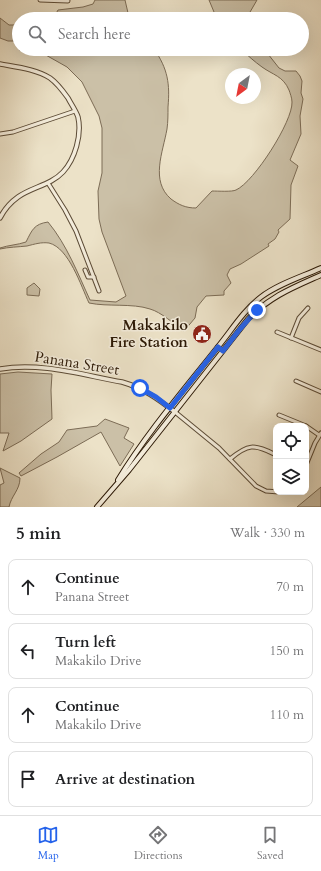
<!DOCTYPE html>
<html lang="en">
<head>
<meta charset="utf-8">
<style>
  body { margin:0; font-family:Cardo,serif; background:#f2f2f2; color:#202124 }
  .controls { position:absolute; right:12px; bottom:12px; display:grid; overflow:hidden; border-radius:8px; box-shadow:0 4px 16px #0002 }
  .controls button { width:36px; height:36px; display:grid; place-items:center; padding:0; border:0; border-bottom:1px solid #e0e0e0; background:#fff; color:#202124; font:20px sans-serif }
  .compass { position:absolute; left:225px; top:68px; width:36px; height:36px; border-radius:50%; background:#fff; box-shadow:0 4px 16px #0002; rotate:212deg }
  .stop { position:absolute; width:12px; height:12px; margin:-9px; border:3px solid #2563eb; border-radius:50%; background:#fff }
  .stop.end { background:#2563eb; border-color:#fff; box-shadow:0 1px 4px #0008 }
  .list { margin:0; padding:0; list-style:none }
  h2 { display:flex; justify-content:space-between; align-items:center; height:52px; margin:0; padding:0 16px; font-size:17px }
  h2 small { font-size:13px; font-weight:400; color:#757577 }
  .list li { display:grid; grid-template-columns:26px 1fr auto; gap:12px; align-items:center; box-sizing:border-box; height:56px; margin:0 8px 8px; padding:0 8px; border:1px solid #e0e0e0; border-radius:8px }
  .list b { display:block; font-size:15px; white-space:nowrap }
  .list p { margin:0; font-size:13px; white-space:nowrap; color:#757577 }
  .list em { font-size:13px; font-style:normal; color:#757577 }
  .icon { flex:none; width:22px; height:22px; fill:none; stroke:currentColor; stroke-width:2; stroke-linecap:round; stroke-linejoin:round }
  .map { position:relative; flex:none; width:321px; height:507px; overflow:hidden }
  .search { position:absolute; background:#fff; box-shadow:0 4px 16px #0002; left:12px; right:12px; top:12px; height:44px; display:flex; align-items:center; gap:10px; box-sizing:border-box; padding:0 14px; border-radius:22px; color:#757577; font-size:15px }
  .sheet { height:308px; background:#fff }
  nav { display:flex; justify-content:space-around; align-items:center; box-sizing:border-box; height:56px; border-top:1px solid #e0e0e0; background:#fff; font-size:11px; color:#757577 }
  nav a { display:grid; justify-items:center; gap:2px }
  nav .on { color:#2563eb }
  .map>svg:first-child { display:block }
</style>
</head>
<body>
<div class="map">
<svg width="321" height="507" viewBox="0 0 321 507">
  <rect width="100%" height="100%" fill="#ece2c8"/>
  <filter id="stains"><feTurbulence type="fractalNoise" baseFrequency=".005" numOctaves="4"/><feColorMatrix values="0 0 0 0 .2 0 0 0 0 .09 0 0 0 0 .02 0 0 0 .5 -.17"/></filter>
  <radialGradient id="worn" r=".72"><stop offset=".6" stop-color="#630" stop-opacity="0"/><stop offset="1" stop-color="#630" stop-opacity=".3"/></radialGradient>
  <!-- green -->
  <g fill="#cbc0a7" stroke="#7c6c56">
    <polygon points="95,0 125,0 128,13 135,19 53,19 58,10 83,7 93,4"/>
    <polygon points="209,0 257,0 246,19 219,19 214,12"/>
    <polygon points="0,18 9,25 19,25 19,41 8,41 0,38"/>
    <path d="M19,47V49H154C168,69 170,84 168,107C168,114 168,122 167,129C163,152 150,181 171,199C179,205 186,208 196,208L212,191C218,191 232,192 236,190C254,182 293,121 292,102C292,98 290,93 289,90C283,76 273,75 262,67C255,62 247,55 241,49H260L268,54L279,68L285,71H296L300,76L302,81L301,93L303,99L300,116L301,134L290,160L298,166L291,185L290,219L278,230L279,232L275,239L268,244L269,246L241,264L230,269L227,275L231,283L224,291V295L206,296L197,307L195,318L184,331C174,324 161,312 150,309C132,303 108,307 89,303C81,286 69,248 49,243C41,242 35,244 27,246C18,247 9,247 0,249V248C9,245 17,245 26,242C32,230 34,224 48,222C67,245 78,274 90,300L116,302L126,296L102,232L99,219L98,191L102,173V128L99,116L82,82L67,67L44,54L19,50Z"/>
    <polygon points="34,283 40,289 39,296 27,295 27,288"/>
    <polygon points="18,372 52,374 51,390 52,419 21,441 3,451 9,433 0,433 0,374"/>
    <polygon points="105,419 129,428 124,438 134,444 120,466 101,432 57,457 21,476 19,473 41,454 59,442 67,430 97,426"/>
    <path d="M0,468L20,478C20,490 11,496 9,507H0V485L4,483Z"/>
    <polygon points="321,487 321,507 297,507"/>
  </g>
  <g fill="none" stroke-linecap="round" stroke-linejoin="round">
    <defs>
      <g id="minor">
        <polyline points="40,0 68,1"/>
        <polyline points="0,134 13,132 75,111"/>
        <polyline points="48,183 65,210 76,231 99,291"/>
        <polyline points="85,270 88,277 94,277"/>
        <polyline points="277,332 321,350"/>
        <polyline points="291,338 299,318 308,308"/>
        <polyline points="296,381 321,392"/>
        <polyline points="175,412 219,448 256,486 266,491 279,492"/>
        <polyline points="279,415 306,426"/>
        <polyline points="306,426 319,435"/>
        <path d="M230,459C248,444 254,444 274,454"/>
        <polyline points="306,465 315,443 321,433"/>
      </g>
      <g id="tertiary">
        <path d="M0,64C16,67 36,69 50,78C57,83 63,91 68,98C71,104 76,111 78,117C82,135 75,159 63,172C51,185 32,187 18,197C11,202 4,210 0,218"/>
        <path d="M0,369C41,362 82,375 122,382C143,388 158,399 175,412"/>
      </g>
      <g id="secondary">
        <path d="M118,480C147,433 183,391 217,348C232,330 242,312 261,297C278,284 301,277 321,268"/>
        <path d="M97,507L129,470L248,319C271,296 292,288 321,275"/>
      </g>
    </defs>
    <!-- minor casing -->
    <use href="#minor" stroke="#5c4b36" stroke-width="5"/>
    <!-- tertiary casing -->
    <use href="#tertiary" stroke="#5c4b36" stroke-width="5.5"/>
    <!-- secondary casing -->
    <use href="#secondary" stroke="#2c1906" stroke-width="6"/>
    <!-- minor -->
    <use href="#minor" stroke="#f3ecdb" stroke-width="3"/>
    <!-- tertiary -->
    <use href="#tertiary" stroke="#f3ecdb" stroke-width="3.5"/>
    <!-- secondary -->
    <use href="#secondary" stroke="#f3ecdb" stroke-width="4"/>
  </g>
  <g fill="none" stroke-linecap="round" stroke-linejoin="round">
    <!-- route -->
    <polyline stroke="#2563eb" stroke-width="5" points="140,388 156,397 170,408 218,347 223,351 240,329 257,310"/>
  </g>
  <!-- icons -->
  <defs>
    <symbol id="civic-disc" viewBox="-11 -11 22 22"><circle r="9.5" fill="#8f2418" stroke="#f3ecdb"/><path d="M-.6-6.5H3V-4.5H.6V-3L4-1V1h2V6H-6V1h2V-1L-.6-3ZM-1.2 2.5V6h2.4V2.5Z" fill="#fff"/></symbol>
  </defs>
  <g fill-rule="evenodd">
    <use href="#civic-disc" x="191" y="323" width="22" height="22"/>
  </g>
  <g text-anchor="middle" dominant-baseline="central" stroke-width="3" stroke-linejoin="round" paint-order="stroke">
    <!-- poi labels -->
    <g font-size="15" font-weight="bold" fill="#2c1906" stroke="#f3ecdb" text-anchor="end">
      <text x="188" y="325">Makakilo<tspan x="188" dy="17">Fire Station</tspan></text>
    </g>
    <!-- street labels -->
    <g font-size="15" fill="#2c1906" stroke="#f3ecdb">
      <text transform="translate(77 363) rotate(9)">Panana Street</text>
    </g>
  </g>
  <rect width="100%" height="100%" filter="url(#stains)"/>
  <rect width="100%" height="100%" fill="url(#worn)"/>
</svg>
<div class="controls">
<button><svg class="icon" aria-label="locate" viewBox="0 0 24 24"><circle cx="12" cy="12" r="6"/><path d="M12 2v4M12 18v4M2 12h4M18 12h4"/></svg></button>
<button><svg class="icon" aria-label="layers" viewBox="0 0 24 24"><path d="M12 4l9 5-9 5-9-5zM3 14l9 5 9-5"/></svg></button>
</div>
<svg class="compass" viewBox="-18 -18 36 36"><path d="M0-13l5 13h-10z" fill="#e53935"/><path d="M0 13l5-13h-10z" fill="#757577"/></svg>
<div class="stop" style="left:140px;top:388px"></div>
<div class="stop end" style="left:257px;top:310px"></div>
<div class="search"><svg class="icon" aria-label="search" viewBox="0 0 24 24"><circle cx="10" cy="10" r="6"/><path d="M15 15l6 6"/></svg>Search here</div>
</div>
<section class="sheet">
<h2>5 min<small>Walk · 330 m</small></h2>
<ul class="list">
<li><svg class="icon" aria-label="ahead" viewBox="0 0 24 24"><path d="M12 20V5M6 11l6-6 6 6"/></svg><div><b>Continue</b><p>Panana Street</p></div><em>70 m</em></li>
<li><svg class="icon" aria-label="left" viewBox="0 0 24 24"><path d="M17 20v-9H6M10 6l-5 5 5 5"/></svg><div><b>Turn left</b><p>Makakilo Drive</p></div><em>150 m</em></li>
<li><svg class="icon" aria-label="ahead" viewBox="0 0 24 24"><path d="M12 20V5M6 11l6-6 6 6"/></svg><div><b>Continue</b><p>Makakilo Drive</p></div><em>110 m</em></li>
<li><svg class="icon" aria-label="arrive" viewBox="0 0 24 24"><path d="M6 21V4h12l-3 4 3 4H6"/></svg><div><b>Arrive at destination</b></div></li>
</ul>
</section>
<nav>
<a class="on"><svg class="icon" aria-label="map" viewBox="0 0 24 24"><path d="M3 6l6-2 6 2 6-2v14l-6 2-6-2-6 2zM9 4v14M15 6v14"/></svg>Map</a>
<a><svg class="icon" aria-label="directions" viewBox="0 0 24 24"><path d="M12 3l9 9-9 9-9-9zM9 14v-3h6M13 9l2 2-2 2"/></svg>Directions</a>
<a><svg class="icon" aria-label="saved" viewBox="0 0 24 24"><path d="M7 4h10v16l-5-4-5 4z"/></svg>Saved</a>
</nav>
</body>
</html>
